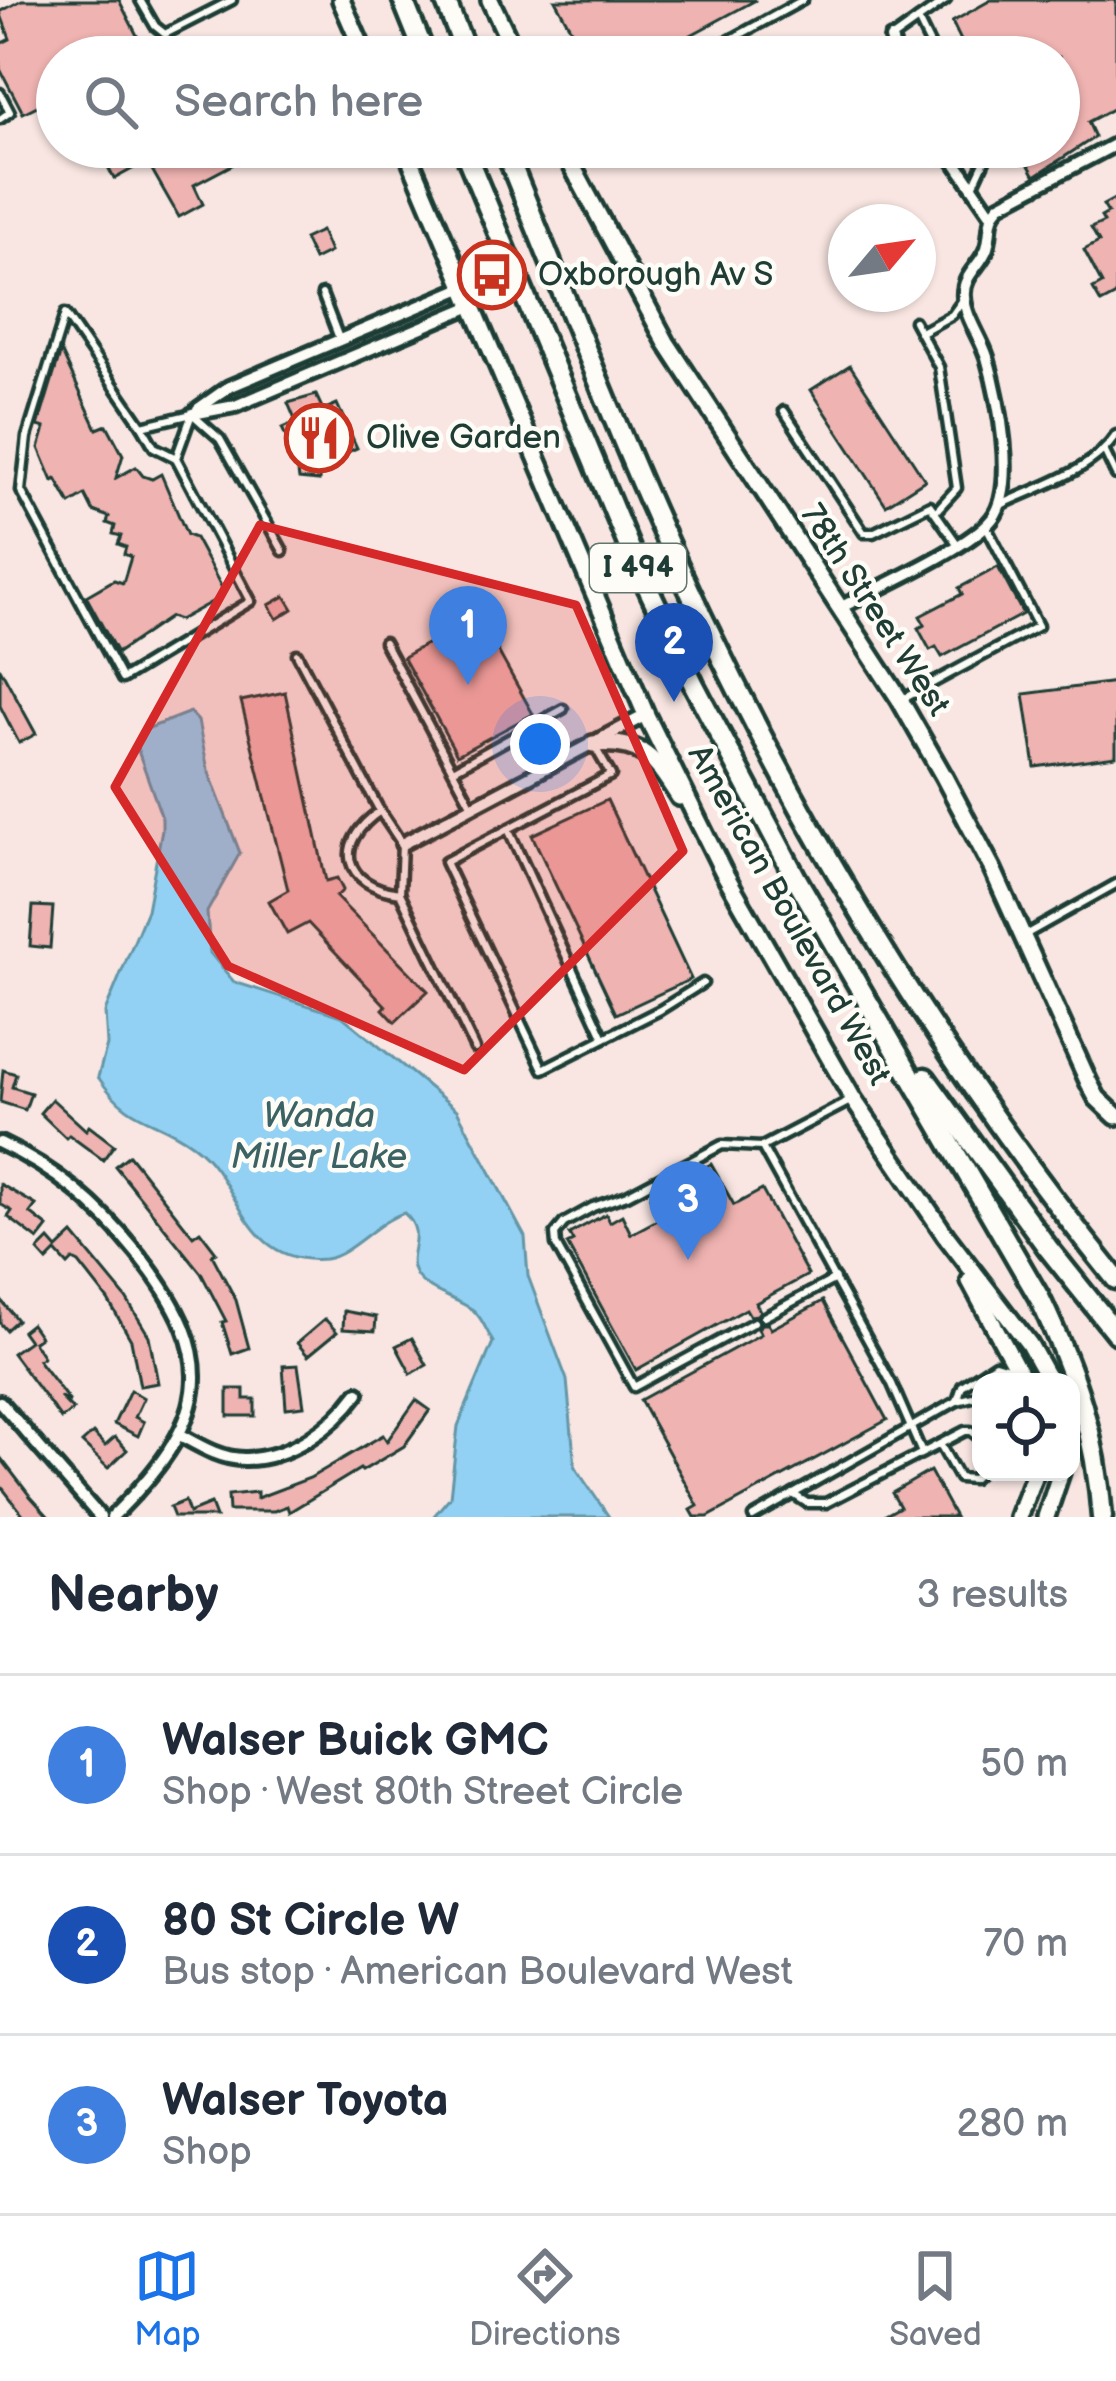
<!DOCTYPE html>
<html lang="en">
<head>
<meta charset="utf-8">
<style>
  body { margin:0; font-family:"Balsamiq Sans",sans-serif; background:#f6f6f7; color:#1f2937 }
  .controls { position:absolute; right:36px; bottom:36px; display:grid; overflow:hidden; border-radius:24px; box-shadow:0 3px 9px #0004 }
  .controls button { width:108px; height:108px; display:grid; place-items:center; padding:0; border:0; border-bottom:3px solid #e0e1e3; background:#fff; color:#1f2937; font:60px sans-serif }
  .compass { position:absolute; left:828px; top:204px; width:108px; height:108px; border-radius:50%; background:#fff; box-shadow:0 3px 9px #0004; rotate:61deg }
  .you { position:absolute; left:540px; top:744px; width:42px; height:42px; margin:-30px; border:9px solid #fff; border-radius:50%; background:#1a73e8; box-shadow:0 0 0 18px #1a73e833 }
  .badge { display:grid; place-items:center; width:78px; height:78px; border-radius:50%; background:#1a73e8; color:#fff; font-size:39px; font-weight:700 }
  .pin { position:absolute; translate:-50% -99px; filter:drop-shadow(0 3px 6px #0008) }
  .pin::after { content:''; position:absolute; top:63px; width:42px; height:36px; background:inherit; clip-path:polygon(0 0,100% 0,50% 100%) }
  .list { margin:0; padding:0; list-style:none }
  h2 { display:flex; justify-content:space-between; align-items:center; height:156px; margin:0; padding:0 48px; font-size:51px }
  h2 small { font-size:39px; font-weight:400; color:#747a83 }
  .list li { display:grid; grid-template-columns:78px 1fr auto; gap:36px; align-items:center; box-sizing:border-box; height:180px; padding:0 48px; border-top:3px solid #e0e1e3 }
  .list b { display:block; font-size:45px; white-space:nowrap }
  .list p { margin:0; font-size:39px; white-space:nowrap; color:#747a83 }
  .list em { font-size:39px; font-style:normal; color:#747a83 }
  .icon { flex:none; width:66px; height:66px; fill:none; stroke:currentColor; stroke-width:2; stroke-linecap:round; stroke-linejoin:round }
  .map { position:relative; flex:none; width:1116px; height:1517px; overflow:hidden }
  .search { position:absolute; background:#fff; box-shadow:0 3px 9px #0004; left:36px; right:36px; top:36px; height:132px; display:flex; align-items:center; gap:30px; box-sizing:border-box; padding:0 42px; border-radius:66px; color:#747a83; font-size:45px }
  .sheet { height:696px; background:#fff }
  nav { display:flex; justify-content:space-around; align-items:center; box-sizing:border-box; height:168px; border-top:3px solid #e0e1e3; background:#fff; font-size:33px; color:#747a83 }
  nav a { display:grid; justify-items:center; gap:6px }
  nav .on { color:#1a73e8 }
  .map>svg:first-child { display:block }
</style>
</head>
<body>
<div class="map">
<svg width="1116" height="1517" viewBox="0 0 1116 1517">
  <rect width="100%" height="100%" fill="#f9e6e2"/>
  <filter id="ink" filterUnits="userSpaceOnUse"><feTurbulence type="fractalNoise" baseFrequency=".00833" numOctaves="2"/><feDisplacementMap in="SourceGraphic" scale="24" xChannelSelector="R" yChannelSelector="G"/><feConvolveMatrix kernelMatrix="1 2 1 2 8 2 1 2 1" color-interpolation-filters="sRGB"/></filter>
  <g filter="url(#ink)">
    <!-- water -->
    <path fill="#92d1f3" stroke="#6496a7" stroke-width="3" d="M190,712L198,721L208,770L240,853L207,912L210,953L234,982L342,1016L457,1110L525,1237L528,1276L567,1380L575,1467L609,1517H433L450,1497L458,1426L493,1342C487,1332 482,1317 473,1310C457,1298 427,1292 416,1275C403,1254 429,1235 404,1213C377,1221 350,1256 325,1259C241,1266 242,1180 193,1145C152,1115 131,1125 98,1077L107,1045L105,1012L147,910L162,829V818L136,745L144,730Z"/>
    <!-- building -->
    <g fill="#efb3b1" stroke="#1f3d34" stroke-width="3">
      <polygon points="22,0 119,0 148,57 57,57 57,96 23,113 0,69 0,44 10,39 0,12"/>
      <polygon points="555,0 756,0 650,57 586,57"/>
      <polygon points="991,0 1116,0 1116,107 1088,122 1095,137 1035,176 1022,153 1013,159 1007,147 1059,147 1059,57 953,57 965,49 952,22"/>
      <polygon points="140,147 266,147 194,185 203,204 179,217 147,161 114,179 108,167 141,150"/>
      <polygon points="1116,198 1116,295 1101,303 1093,289 1102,284 1084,250 1099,242 1091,228 1104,222 1101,217 1108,213 1103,205"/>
      <polygon points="321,231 330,252 314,260 304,239"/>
      <polygon points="61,351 97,429 107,425 123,455 116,478 136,467 143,476 152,479 161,474 187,535 195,538 222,588 219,598 179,620 170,617 117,653 86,596 114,580 123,583 131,557 124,554 126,547 118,544 121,536 113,534 115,526 107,523 109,517 93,511 85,495 70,504 56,479 53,481 39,448 45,428 38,426"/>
      <polygon points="850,365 925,480 886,505 811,390"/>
      <polygon points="316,395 323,410 337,404 357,448 320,464 319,481 299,479 296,458 282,428 296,422 288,403"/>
      <polygon points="998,567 1023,614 942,657 936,647 930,650 918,628 925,625 920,616 962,594 959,588"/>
      <polygon points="285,596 293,609 277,619 269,605"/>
      <polygon points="478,615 533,714 457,755 403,657"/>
      <polygon points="0,668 36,734 19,743 0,706"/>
      <polygon points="1116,682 1116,756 1035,767 1024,694"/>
      <polygon points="285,692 326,881 337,878 343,890 336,897 428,991 395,1022 383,1009 386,1006 308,923 287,934 269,901 288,890 241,701"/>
      <polygon points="607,800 691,979 616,1014 532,835"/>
      <polygon points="33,906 53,907 50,948 30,946"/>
      <polygon points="3,1070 16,1074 12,1087 31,1093 25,1110 0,1102"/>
      <polygon points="52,1099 86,1130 89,1126 114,1145 103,1160 69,1135 66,1138 40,1113"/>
      <polygon points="129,1155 193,1236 200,1231 216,1252 212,1255 236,1300 249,1348 232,1354 222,1322 226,1321 201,1273 115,1166"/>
      <polygon points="711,1164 734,1205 762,1190 808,1275 756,1303 760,1311 757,1315 750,1316 746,1309 636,1370 567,1244 573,1241 569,1234 606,1214 610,1222 622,1215 631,1234 661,1218 650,1197"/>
      <polygon points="0,1184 36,1205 30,1213 48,1227 38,1240 8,1217 12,1211 0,1204"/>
      <polygon points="73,1234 126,1298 149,1336 158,1383 140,1386 131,1340 108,1300 79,1263 73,1260 68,1265 56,1252 47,1261 38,1251 49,1240 57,1249"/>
      <polygon points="0,1299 17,1320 6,1330 0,1323"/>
      <polygon points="823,1301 887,1420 708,1517 695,1517 691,1510 698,1506 640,1400 761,1334 758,1329 761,1324 768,1324 771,1329"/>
      <polygon points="344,1311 376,1317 375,1331 343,1329"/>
      <polygon points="325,1319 337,1332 308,1356 297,1343"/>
      <polygon points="31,1324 40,1337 33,1342 43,1357 38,1360 70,1402 60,1397 73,1410 61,1419 12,1353 29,1341 22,1331"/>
      <polygon points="412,1338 427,1365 411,1374 396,1346"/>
      <polygon points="298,1365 304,1406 286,1408 283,1366"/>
      <polygon points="228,1389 244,1389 244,1399 255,1399 255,1416 228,1416"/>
      <polygon points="130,1390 144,1398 135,1417 144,1422 138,1436 114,1424"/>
      <polygon points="416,1400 430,1410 404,1446 362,1471 360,1469 289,1512 287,1506 274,1511 229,1511 228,1495 257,1492 257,1498 310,1478 383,1435 387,1441"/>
      <polygon points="93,1433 105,1446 115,1437 127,1450 108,1468 82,1443"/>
      <polygon points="0,1457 30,1496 49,1517 25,1517 0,1485"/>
      <polygon points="930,1471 955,1517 882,1517 900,1507 892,1493"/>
      <polygon points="185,1501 189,1513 211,1504 216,1517 174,1517 170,1507"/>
    </g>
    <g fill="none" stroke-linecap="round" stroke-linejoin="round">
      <defs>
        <g id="lane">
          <polyline points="140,0 155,26 165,34 232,0"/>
          <polyline points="918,20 936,57"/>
          <polyline points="891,39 946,0"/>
          <polyline points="699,57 803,0"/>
          <polyline points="0,93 10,112 0,119"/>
          <polyline points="974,184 986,158 983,147"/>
          <polyline points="322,294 340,341"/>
          <polygon points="65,314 142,426 192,414 176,458 251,601 122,679 21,491 27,437"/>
          <polyline points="914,321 939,367 957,488 936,511"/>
          <polyline points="921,332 952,315 962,301"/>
          <polyline points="784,411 864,533 873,533 930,505 958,545"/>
          <polyline points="193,415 220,439 283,551"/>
          <polyline points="142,426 154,447 176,458"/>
          <polyline points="1104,450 1116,475"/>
          <path d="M1003,504C1040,486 1093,471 1116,435"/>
          <polyline points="384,642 473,808"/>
          <polyline points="297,654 380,811 402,844 400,893"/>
          <polyline points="903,699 1038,626 986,526"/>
          <polyline points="595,747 611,775 445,862 543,1069 660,1010 703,983"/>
          <polyline points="453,770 563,709"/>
          <path d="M380,811C333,843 342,886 400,893L475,1049"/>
          <polyline points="508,829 604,1038"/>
          <polyline points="1025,935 1116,884"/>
          <polyline points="763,1149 892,1384 922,1453"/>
          <polyline points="764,1317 835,1279"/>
          <polyline points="754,1322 634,1387 556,1245 555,1234 564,1223 593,1207 627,1195 722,1145 762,1147 850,1101"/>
          <polyline points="1000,1382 1008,1369"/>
          <polyline points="957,1401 962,1386 995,1364 1008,1368"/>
          <polyline points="940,1444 959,1478 973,1479 981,1471"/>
          <polyline points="793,1494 807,1503 826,1503 965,1431 971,1431 981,1439"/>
          <polyline points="753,1517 957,1401 981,1395"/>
        </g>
        <g id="street">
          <polyline points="891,39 897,57"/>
          <polyline points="945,147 991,214"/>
          <polyline points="198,409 229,387 467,286"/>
          <polyline points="192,414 235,406 474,305"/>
          <path d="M840,608C877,588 969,548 992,519C1018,487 998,396 987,357C981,338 965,317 964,297C962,275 981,266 987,248C992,231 987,218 1000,205L1116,144"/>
          <polyline points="402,844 646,715"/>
          <path d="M0,1143C56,1169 98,1205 137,1253C225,1362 207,1423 112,1517"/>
          <polyline points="0,1402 100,1517"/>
          <path d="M180,1435C200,1446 221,1459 244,1459C288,1460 334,1426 358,1393"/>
        </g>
        <g id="secondary">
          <polyline points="341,0 366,57"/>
          <polyline points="490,0 517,57"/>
          <polyline points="405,147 646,715 723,871 853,1099 946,1236 1029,1344 1050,1382"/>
          <polyline points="562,147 666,342 900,700 943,775 992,868 1089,1083 1097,1098 1116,1116"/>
          <path d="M593,744C643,740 654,758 679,797"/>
          <polyline points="970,1281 1024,1382"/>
          <polyline points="1018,1517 1035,1472"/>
          <polyline points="1046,1517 1061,1472"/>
        </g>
        <g id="highway">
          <polyline points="403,0 426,57"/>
          <polyline points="445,0 468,57"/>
          <path d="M463,147L632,554L694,685L796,878L1040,1299C1075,1373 1096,1435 1102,1517"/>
          <path d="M504,147C568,304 629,464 702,617C814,852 952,1076 1116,1279"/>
          <polyline points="925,1078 1048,1248 1116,1333"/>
        </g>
      </defs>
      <!-- lane casing -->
      <use href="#lane" stroke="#1f3d34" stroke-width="15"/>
      <!-- street casing -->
      <use href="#street" stroke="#1f3d34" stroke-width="20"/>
      <!-- secondary casing -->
      <use href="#secondary" stroke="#1f3d34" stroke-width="24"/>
      <!-- highway casing -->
      <use href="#highway" stroke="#1f3d34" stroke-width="27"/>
      <!-- lane -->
      <use href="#lane" stroke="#fdfcf7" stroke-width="6"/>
      <!-- street -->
      <use href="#street" stroke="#fdfcf7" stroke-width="10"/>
      <!-- secondary -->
      <use href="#secondary" stroke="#fdfcf7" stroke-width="15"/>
      <!-- highway -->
      <use href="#highway" stroke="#fdfcf7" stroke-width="18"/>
    </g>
  </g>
  <!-- marked area -->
  <path fill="#d62828" fill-opacity="0.2" stroke="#d62828" stroke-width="9" stroke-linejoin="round" d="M260,525L576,605L683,851L464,1070L228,966L115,787Z"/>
  <!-- icons -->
  <defs>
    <symbol id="bus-ring" viewBox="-11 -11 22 22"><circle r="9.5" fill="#fdfcf7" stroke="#c8321e" stroke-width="1.5"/><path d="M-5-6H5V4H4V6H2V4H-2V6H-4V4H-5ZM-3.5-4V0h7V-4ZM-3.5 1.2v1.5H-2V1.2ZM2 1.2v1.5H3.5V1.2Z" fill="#c8321e"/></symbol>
    <symbol id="restaurant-ring" viewBox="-11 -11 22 22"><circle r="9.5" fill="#fdfcf7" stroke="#c8321e" stroke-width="1.5"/><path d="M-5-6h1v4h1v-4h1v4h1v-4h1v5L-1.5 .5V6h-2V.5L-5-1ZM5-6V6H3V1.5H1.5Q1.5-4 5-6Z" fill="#c8321e"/></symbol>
  </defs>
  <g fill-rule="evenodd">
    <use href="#bus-ring" x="454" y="237" width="76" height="76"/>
    <use href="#restaurant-ring" x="281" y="400" width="76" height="76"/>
  </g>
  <g text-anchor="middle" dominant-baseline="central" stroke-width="9" stroke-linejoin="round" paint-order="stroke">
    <!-- shield labels -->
    <rect fill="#fdfcf7" stroke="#62766e" stroke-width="3" x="590" y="544" width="96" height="48" rx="9"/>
    <g font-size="30" font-weight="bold" fill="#1f3d34">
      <text x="638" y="568">I 494</text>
    </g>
    <!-- poi labels -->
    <g font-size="33" fill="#1f3d34" stroke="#fdfcf7" text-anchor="start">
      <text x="538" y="275">Oxborough Av S</text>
      <text x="366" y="438">Olive Garden</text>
    </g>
    <!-- street labels -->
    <g font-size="33" fill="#1f3d34" stroke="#fdfcf7">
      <text transform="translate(875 610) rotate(57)">78th Street West</text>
      <text transform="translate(789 915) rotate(61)">American Boulevard West</text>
    </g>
    <!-- water labels -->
    <g font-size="36" font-style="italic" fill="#3c6264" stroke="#fdfcf7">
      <text x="319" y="1116">Wanda<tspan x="319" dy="41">Miller Lake</tspan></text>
    </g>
  </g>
</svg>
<div class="controls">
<button><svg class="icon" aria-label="locate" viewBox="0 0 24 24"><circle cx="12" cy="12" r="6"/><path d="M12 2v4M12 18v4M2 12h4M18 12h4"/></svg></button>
</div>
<svg class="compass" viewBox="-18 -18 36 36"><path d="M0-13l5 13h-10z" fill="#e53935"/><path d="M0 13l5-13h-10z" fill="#747a83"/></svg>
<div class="you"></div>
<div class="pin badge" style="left:468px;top:685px;background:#3f7fe0">1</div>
<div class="pin badge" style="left:674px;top:702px;background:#1a4fb4">2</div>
<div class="pin badge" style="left:688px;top:1260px;background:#3f7fe0">3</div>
<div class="search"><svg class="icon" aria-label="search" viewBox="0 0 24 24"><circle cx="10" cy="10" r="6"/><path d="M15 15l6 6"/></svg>Search here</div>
</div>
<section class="sheet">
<h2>Nearby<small>3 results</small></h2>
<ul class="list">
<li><span class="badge" style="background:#3f7fe0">1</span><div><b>Walser Buick GMC</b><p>Shop · West 80th Street Circle</p></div><em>50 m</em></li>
<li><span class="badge" style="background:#1a4fb4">2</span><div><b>80 St Circle W</b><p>Bus stop · American Boulevard West</p></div><em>70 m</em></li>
<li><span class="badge" style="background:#3f7fe0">3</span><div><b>Walser Toyota</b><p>Shop</p></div><em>280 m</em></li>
</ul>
</section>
<nav>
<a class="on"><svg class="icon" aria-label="map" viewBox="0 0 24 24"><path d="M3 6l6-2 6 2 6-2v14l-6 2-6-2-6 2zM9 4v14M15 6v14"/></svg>Map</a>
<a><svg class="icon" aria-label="directions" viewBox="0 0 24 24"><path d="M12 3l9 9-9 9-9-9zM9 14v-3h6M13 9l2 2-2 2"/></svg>Directions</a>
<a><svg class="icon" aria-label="saved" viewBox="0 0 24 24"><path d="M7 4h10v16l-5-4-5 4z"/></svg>Saved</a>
</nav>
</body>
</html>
